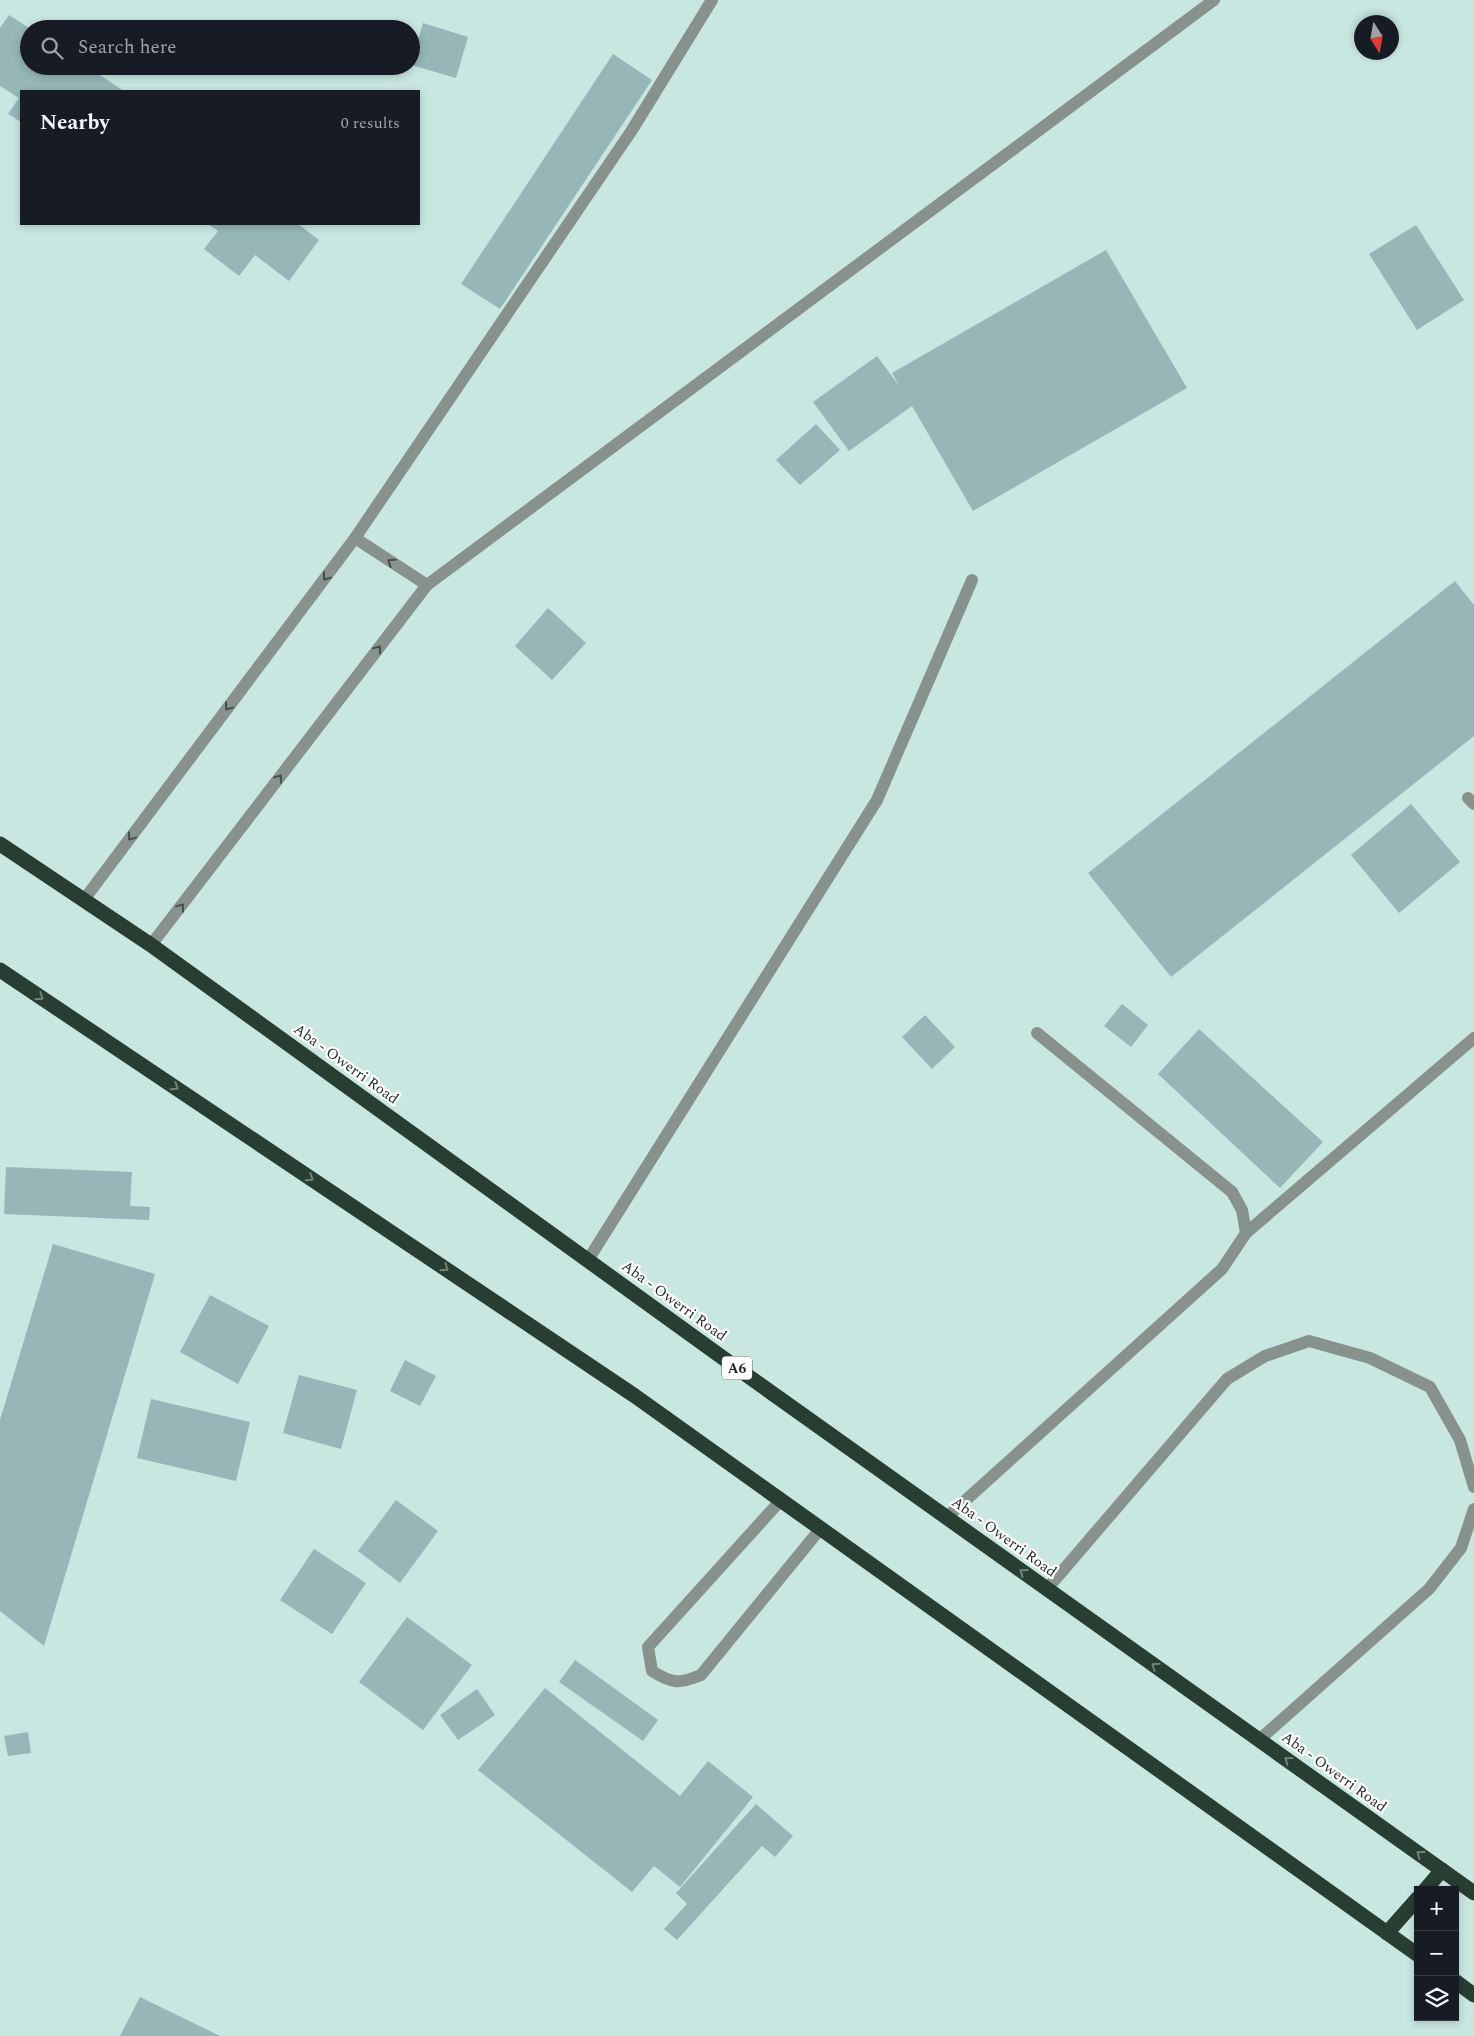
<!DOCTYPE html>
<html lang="en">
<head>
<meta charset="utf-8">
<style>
  body { margin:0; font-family:Spectral,serif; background:#20242c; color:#f1f3f6 }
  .controls { position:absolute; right:15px; bottom:15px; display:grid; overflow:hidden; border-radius:0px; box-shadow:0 2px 8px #0003 }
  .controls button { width:45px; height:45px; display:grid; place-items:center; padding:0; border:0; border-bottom:1px solid #363941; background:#171b24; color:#f1f3f6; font:25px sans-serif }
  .compass { position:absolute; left:1354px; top:15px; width:45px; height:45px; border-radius:50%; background:#171b24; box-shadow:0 2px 8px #0003; rotate:169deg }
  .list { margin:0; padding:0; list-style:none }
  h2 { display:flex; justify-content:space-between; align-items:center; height:65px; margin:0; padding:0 20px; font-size:21px }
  h2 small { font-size:16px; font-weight:400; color:#9ea1a6 }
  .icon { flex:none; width:28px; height:28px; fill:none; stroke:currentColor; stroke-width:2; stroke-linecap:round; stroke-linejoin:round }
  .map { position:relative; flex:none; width:1474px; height:2036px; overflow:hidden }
  .search { position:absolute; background:#171b24; box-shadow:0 2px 8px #0003; left:20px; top:20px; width:400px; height:55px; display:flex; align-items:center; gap:12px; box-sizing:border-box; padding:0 18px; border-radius:28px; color:#9ea1a6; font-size:19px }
  .panel { position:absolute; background:#171b24; box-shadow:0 2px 8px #0003; left:20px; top:90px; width:400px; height:135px; border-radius:0px }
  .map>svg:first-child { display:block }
</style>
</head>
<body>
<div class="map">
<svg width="1474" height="2036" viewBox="0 0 1474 2036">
  <rect width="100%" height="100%" fill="#c8e7e0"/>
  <!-- building -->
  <g fill="#96b6b8">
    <polygon points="9,15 29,28 29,66 86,66 124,91 21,91 21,122 8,114 19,98 0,86 0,28"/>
    <polygon points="423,23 468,37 456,78 411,65"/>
    <polygon points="613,54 652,80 500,309 461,284"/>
    <polygon points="208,224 298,224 319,240 289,281 255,255 239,276 204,249 218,231"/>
    <polygon points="1416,225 1464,300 1417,330 1369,254"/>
    <polygon points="1106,250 1187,388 973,511 912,406 849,451 813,402 877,356 900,387 892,373"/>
    <polygon points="816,424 840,450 800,485 776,460"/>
    <polygon points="1455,581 1474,605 1474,736 1171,977 1088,873"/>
    <polygon points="548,608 586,643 552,680 515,646"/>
    <polygon points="1411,804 1460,862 1399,913 1351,855"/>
    <polygon points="1122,1004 1148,1025 1131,1047 1104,1026"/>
    <polygon points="925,1015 955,1047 932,1069 902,1037"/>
    <polygon points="1199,1029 1323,1142 1280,1188 1158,1074"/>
    <polygon points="6,1167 132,1172 130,1206 150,1207 149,1220 4,1214"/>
    <polygon points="53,1244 155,1274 44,1646 0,1611 0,1420"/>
    <polygon points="210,1295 269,1326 238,1384 180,1352"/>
    <polygon points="405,1360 436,1376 420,1406 390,1391"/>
    <polygon points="299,1375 357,1390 341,1449 283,1433"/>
    <polygon points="151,1399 250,1422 236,1481 137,1458"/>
    <polygon points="396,1500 438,1531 400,1583 358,1551"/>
    <polygon points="314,1549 366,1583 332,1634 280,1600"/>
    <polygon points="407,1617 472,1665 423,1730 359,1682"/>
    <polygon points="575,1660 658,1720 643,1741 559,1682"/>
    <polygon points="545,1688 680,1796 708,1761 753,1797 680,1887 654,1866 632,1892 478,1770"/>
    <polygon points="477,1689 495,1715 458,1740 440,1715"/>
    <polygon points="28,1732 31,1753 8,1756 4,1736"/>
    <polygon points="756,1804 793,1836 775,1857 762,1846 677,1940 664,1929 687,1904 676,1893"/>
    <polygon points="140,1997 220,2036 120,2036"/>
  </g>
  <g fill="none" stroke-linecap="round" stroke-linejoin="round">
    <!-- minor -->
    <g stroke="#88928c" stroke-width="12">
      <polyline points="355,538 427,585"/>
      <polyline points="1468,798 1474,804"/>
      <polyline points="83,901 355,538 632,130 712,0"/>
      <polyline points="151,945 427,585 1214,0"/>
      <polyline points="1246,1233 1474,1038"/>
      <polyline points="588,1260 877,800 972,580"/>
      <path d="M781,1500L648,1647L652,1671C673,1684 679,1684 701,1675L821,1528"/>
      <polyline points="947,1517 1222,1269 1246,1233 1242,1210 1232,1192 1037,1033"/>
      <polyline points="1047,1589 1227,1379 1265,1356 1309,1341 1370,1358 1430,1387 1460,1440 1474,1487"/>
      <polyline points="1259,1740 1429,1589 1461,1548 1474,1509"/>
    </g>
    <!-- highway -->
    <g stroke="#283e32" stroke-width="15">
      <polyline points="0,844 151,945 748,1376 1474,1893"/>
      <polyline points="0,970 635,1396 1418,1955"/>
      <polyline points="1425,1890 1442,1870"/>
      <polyline points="1387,1933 1418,1898"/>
      <polyline points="1455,1981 1474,1995"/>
    </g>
  </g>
  <!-- one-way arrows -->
  <defs><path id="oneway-chevron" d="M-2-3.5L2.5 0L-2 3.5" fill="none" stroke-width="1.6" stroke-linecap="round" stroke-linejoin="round" transform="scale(1.25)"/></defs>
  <g stroke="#444f4b">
    <use href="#oneway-chevron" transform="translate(391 562) rotate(-147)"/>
    <use href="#oneway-chevron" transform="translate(326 577) rotate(127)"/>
    <use href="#oneway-chevron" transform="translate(378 649) rotate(-53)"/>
    <use href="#oneway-chevron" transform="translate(228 707) rotate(127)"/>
    <use href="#oneway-chevron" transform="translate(279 778) rotate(-53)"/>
    <use href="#oneway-chevron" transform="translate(131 837) rotate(127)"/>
    <use href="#oneway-chevron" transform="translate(181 907) rotate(-53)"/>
  </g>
  <g stroke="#73827a">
    <use href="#oneway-chevron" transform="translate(40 997) rotate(34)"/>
    <use href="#oneway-chevron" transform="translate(175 1087) rotate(34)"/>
    <use href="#oneway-chevron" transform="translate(310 1178) rotate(34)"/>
    <use href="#oneway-chevron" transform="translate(445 1268) rotate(34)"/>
    <use href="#oneway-chevron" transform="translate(1023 1572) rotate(-144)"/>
    <use href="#oneway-chevron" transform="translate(1155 1666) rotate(-145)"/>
    <use href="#oneway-chevron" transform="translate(1288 1760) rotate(-144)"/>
    <use href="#oneway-chevron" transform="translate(1420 1854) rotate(-144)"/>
  </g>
  <g text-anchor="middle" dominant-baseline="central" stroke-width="4.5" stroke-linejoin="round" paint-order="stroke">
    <!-- shield labels -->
    <rect fill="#fff" stroke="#626b68" stroke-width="1" x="722" y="1356.5" width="30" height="23" rx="4"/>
    <g font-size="14" font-weight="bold" fill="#1f2b28">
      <text x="737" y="1368">A6</text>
    </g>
    <!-- street labels -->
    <g font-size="15" fill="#1f2b28" stroke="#fff">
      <text transform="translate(346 1064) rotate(36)">Aba - Owerri Road</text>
      <text transform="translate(674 1301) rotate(36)">Aba - Owerri Road</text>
      <text transform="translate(1004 1537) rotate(36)">Aba - Owerri Road</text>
      <text transform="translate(1334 1772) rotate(36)">Aba - Owerri Road</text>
    </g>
  </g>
</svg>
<div class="controls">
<button>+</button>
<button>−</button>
<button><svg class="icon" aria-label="layers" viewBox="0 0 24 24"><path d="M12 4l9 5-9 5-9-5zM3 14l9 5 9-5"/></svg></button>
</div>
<svg class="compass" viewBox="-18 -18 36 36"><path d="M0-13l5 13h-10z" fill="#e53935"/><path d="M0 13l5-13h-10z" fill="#9ea1a6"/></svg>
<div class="search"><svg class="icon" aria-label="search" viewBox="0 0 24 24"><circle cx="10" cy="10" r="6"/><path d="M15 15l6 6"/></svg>Search here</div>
<section class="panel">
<h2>Nearby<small>0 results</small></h2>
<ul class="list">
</ul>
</section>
</div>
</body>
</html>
